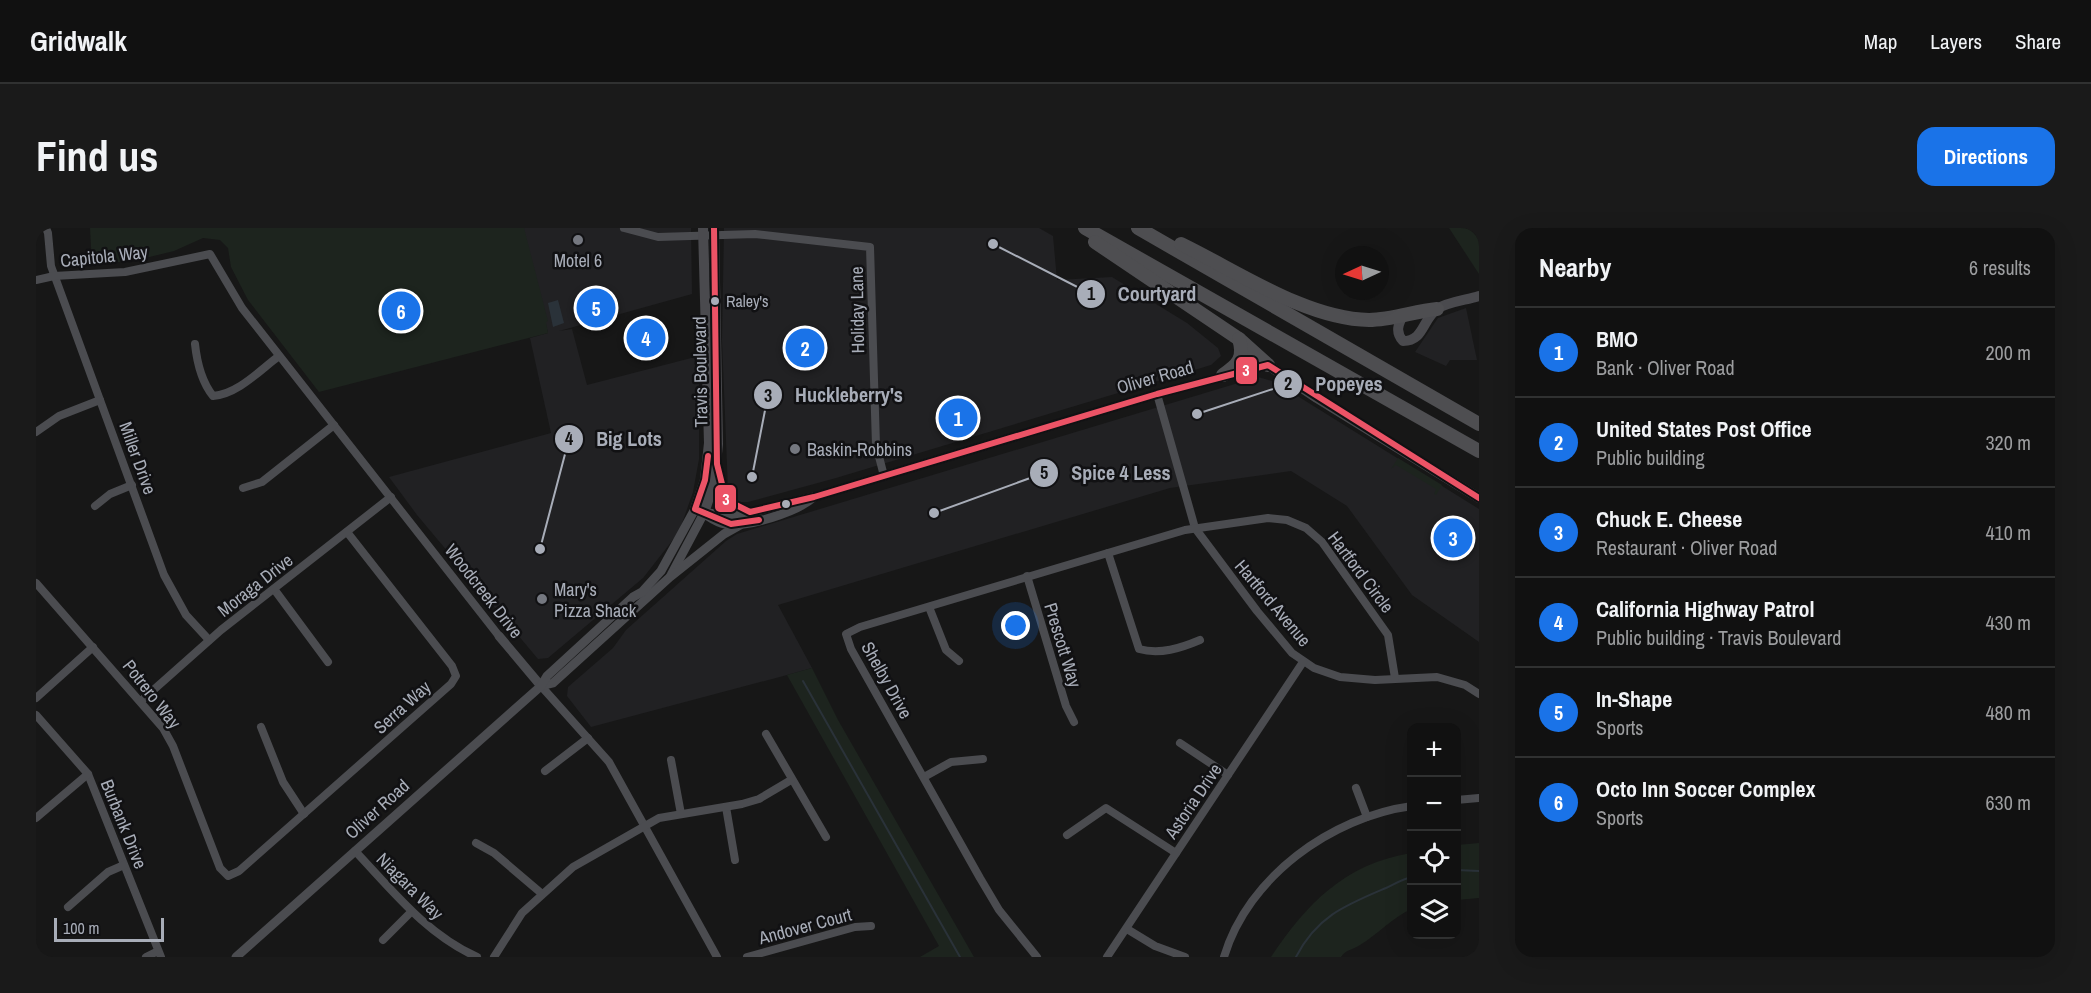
<!DOCTYPE html>
<html lang="en">
<head>
<meta charset="utf-8">
<style>
  body { margin:0; font-family:"Archivo Narrow",sans-serif; background:#1a1a1a; color:#f1f3f6 }
  .controls { position:absolute; right:18px; bottom:18px; display:grid; overflow:hidden; border-radius:12px; box-shadow:0 6px 24px #0002 }
  .controls button { width:54px; height:54px; display:grid; place-items:center; padding:0; border:0; border-bottom:2px solid #303131; background:#111; color:#f1f3f6; font:30px sans-serif }
  .compass { position:absolute; left:1299px; top:18px; width:54px; height:54px; border-radius:50%; background:#111; box-shadow:0 6px 24px #0002; rotate:266deg }
  .scale { position:absolute; left:18px; bottom:15px; width:110px; box-sizing:border-box; padding-left:6px; border:3px solid #a8adb8; border-top:0; font-size:16px; line-height:21px; white-space:nowrap; color:#a8adb8; -webkit-text-stroke:4px #111113; paint-order:stroke }
  .you { position:absolute; left:980px; top:398px; width:21px; height:21px; margin:-15px; border:4px solid #fff; border-radius:50%; background:#1a73e8; box-shadow:0 0 0 9px #1a73e833 }
  .badge { display:grid; place-items:center; width:39px; height:39px; border-radius:50%; background:#1a73e8; color:#fff; font-size:20px; font-weight:700 }
  .pin { position:absolute; translate:-50% -50%; border:3px solid #fff; box-shadow:0 2px 6px #0006 }
  .list { margin:0; padding:0; list-style:none }
  h2 { display:flex; justify-content:space-between; align-items:center; height:78px; margin:0; padding:0 24px; font-size:26px }
  h2 small { font-size:20px; font-weight:400; color:#9c9d9f }
  .list li { display:grid; grid-template-columns:39px 1fr auto; gap:18px; align-items:center; box-sizing:border-box; height:90px; padding:0 24px; border-top:2px solid #303131 }
  .list b { display:block; font-size:22px; white-space:nowrap }
  .list p { margin:0; font-size:20px; white-space:nowrap; color:#9c9d9f }
  .list em { font-size:20px; font-style:normal; color:#9c9d9f }
  .icon { flex:none; width:33px; height:33px; fill:none; stroke:currentColor; stroke-width:2; stroke-linecap:round; stroke-linejoin:round }
  .map { position:relative; flex:none; width:1443px; height:729px; overflow:hidden; border-radius:18px }
  header { display:flex; align-items:center; gap:36px; box-sizing:border-box; height:84px; padding:0 30px; background:#111; border-bottom:2px solid #303131 }
  header strong { font-size:28px }
  nav { display:flex; gap:33px; margin-inline-start:auto; font-size:21px }
  .intro { display:flex; align-items:center; justify-content:space-between; box-sizing:border-box; height:144px; padding:0 36px }
  h1 { margin:0; font-size:42px }
  .button { padding:15px 27px; border-radius:18px; background:#1a73e8; color:#fff; font-size:21px; font-weight:700 }
  main { display:flex; gap:36px; padding:0 36px }
  aside { flex:1; background:#111; border-radius:18px; box-shadow:0 6px 24px #0002 }
  .map>svg:first-child { display:block }
</style>
</head>
<body>
<header>
<strong>Gridwalk</strong>
<nav><a>Map</a><a>Layers</a><a>Share</a></nav>
</header>
<div class="intro"><h1>Find us</h1><a class="button">Directions</a></div>
<main>
<div class="map">
<svg width="1443" height="729" viewBox="0 0 1443 729">
  <rect width="100%" height="100%" fill="#171717"/>
  <!-- built -->
  <g fill="#212123">
    <polygon points="487,0 655,0 656,66 523,103 536,101 551,157 663,128 663,231 657,264 643,304 607,350 512,430 502,431 381,287 353,249 515,205 494,110 512,105"/>
    <polygon points="688,0 1003,0 1017,8 1021,52 1076,49 1151,95 1182,120 1185,128 1175,137 800,250 712,274 703,274 692,262 686,112"/>
    <polygon points="1430,80 1441,132 1414,132 1410,138 1379,124 1402,90"/>
    <polygon points="1222,149 1239,154 1443,281 1443,414 1376,367 1311,278 1255,243 1134,260 742,377 776,440 751,447 555,499 531,468 532,459 577,420 590,402 690,313 701,306"/>
  </g>
  <!-- green -->
  <g fill="#1d241e">
    <polygon points="54,0 488,0 512,93 510,94 512,105 283,164 212,72 195,39 192,20 184,12 167,10 138,23 97,33 56,36"/>
    <polygon points="1413,0 1443,0 1443,46"/>
    <polygon points="1362,230 1406,257 1400,267 1398,266 1400,261 1360,237 1355,241"/>
    <polygon points="776,440 802,492 938,729 884,729 903,718 751,447"/>
    <polygon points="1443,615 1443,670 1421,672 1421,617"/>
    <path d="M1375,625V681C1356,690 1342,706 1324,717C1317,722 1310,721 1305,729H1235C1271,675 1309,636 1375,625Z"/>
  </g>
  <!-- water -->
  <polygon fill="#2a3239" points="522,72 528,95 517,99 512,75"/>
  <g fill="none" stroke-linecap="round" stroke-linejoin="round">
    <!-- stream -->
    <g stroke="#2a3239" stroke-width="2">
      <polyline points="767,453 924,729"/>
      <polyline points="1420,642 1443,643"/>
      <path d="M1260,729C1281,688 1310,677 1350,660C1359,656 1366,651 1376,649"/>
    </g>
    <!-- minor -->
    <g stroke="#4b4c50" stroke-width="8">
      <polyline points="10,0 12,5 15,38 128,347 150,387 173,412"/>
      <polyline points="588,0 622,9 719,6 834,19 840,217 848,248"/>
      <polyline points="0,52 18,48 89,44 174,26 206,80 463,408"/>
      <path d="M159,116C161,135 165,153 177,168C202,166 224,142 243,128"/>
      <polyline points="1121,166 1159,300 1221,383 1256,425 1278,440 1304,449 1339,452 1401,449 1429,457 1443,466"/>
      <polyline points="0,204 23,188 64,172"/>
      <polyline points="207,260 226,254 298,197"/>
      <polyline points="59,278 74,266 96,257"/>
      <path d="M1072,325L1103,421C1124,427 1145,420 1164,412"/>
      <polyline points="991,348 1030,478 1038,494"/>
      <polyline points="0,355 127,500 137,518 184,640 192,648 203,643 415,456 420,448 416,438 311,304"/>
      <polyline points="238,361 292,434"/>
      <polyline points="893,379 910,422 923,433"/>
      <polyline points="505,458 573,534 681,729"/>
      <polyline points="0,470 57,419"/>
      <polyline points="105,473 185,402 355,269"/>
      <polyline points="0,487 52,546 125,729"/>
      <polyline points="225,499 247,554 268,586"/>
      <polyline points="730,506 790,609"/>
      <polyline points="1144,515 1192,547"/>
      <polyline points="635,532 645,586"/>
      <polyline points="509,543 552,510"/>
      <polyline points="888,549 915,534 947,531"/>
      <polyline points="1320,560 1331,589"/>
      <polyline points="1420,572 1443,570"/>
      <polyline points="690,579 699,632"/>
      <polyline points="0,590 52,546"/>
      <polyline points="1031,607 1070,580 1140,625"/>
      <polyline points="440,615 458,625 505,665"/>
      <path d="M319,623C357,663 390,706 441,729"/>
      <polyline points="32,679 72,644 88,637"/>
      <polyline points="1091,701 1119,718 1149,729"/>
      <polyline points="347,712 375,684"/>
      <polyline points="110,729 122,723"/>
      <polyline points="458,729 486,685 537,639 623,590 706,576 723,571 755,552"/>
      <polyline points="711,729 819,699 835,698"/>
      <polyline points="1001,729 963,682 944,650 815,421 810,406 824,399 1149,302 1232,290 1251,292 1270,300 1286,314 1352,407 1359,450"/>
      <polyline points="1071,729 1267,434"/>
      <path d="M1188,729C1212,649 1295,589 1376,578"/>
    </g>
    <!-- tertiary -->
    <g stroke="#4b4c50" stroke-width="9">
      <polyline points="681,237 690,272 714,284"/>
      <polyline points="668,285 703,287 778,269 1121,166 1232,137"/>
      <polyline points="635,347 668,285"/>
      <polyline points="463,408 505,458"/>
      <polyline points="505,458 517,455 634,349 688,306 704,297"/>
      <path d="M200,729L505,458L511,448L597,369L606,364L625,343L659,281C670,285 677,294 689,296C711,300 761,284 778,269"/>
    </g>
    <!-- secondary -->
    <g stroke="#4a4a4e" stroke-width="10">
      <path d="M1368,86C1362,96 1359,104 1367,113C1388,113 1386,92 1401,81C1411,74 1431,72 1443,68"/>
      <polyline points="1232,137 1281,170 1443,270"/>
      <polyline points="659,281 669,252 673,215 667,0"/>
      <polyline points="668,285 678,255 682,216 678,0"/>
    </g>
    <!-- motorway -->
    <g stroke="#4e4e51" stroke-width="14">
      <polyline points="1049,0 1443,223"/>
      <polyline points="1102,0 1443,196"/>
      <polyline points="1059,14 1203,111 1232,137"/>
      <path d="M1145,16C1201,43 1270,91 1333,92C1356,92 1379,83 1401,81"/>
      <path d="M1187,147C1202,137 1209,130 1203,111"/>
    </g>
    <defs>
      <g id="bus-1">
        <polyline points="678,0 681,236 690,272 714,284 778,269 1121,166 1232,137 1443,270"/>
        <polyline points="672,228 669,252 659,281 695,296 723,292"/>
      </g>
    </defs>
    <!-- bus-1 casing -->
    <use href="#bus-1" stroke="#111113" stroke-width="10"/>
    <!-- bus-1 -->
    <use href="#bus-1" stroke="#ec5366" stroke-width="6"/>
  </g>
  <!-- markers -->
  <g fill="#757880" stroke="#111113" stroke-width="2">
    <circle cx="542" cy="12" r="6"/>
    <circle cx="759" cy="221" r="6"/>
    <circle cx="506" cy="371" r="6"/>
  </g>
  <g fill="#a8adb8" stroke="#111113" stroke-width="2">
    <circle cx="679" cy="73" r="5"/>
    <circle cx="750" cy="276" r="5"/>
  </g>
  <g text-anchor="middle" dominant-baseline="central" stroke-width="5" stroke-linejoin="round" paint-order="stroke">
    <!-- bus labels -->
    <g font-size="16" fill="#a8adb8" stroke="#111113" text-anchor="start">
      <text x="690" y="73">Raley's</text>
    </g>
    <!-- street labels -->
    <g font-size="18" fill="#a8adb8" stroke="#111113">
      <text transform="translate(68 28) rotate(-6)">Capitola Way</text>
      <text transform="translate(821 82) rotate(-91)">Holiday Lane</text>
      <text transform="translate(664 144) rotate(-91)">Travis Boulevard</text>
      <text transform="translate(1119 149) rotate(-16)">Oliver Road</text>
      <text transform="translate(102 230) rotate(70)">Miller Drive</text>
      <text transform="translate(1325 344) rotate(53)">Hartford Circle</text>
      <text transform="translate(219 357) rotate(-38)">Moraga Drive</text>
      <text transform="translate(448 363) rotate(52)">Woodcreek Drive</text>
      <text transform="translate(1237 375) rotate(50)">Hartford Avenue</text>
      <text transform="translate(1027 417) rotate(73)">Prescott Way</text>
      <text transform="translate(851 452) rotate(61)">Shelby Drive</text>
      <text transform="translate(116 466) rotate(52)">Potrero Way</text>
      <text transform="translate(366 479) rotate(-42)">Serra Way</text>
      <text transform="translate(1157 573) rotate(-56)">Astoria Drive</text>
      <text transform="translate(341 581) rotate(-42)">Oliver Road</text>
      <text transform="translate(88 596) rotate(68)">Burbank Drive</text>
      <text transform="translate(374 658) rotate(45)">Niagara Way</text>
      <text transform="translate(769 698) rotate(-15)">Andover Court</text>
    </g>
    <!-- poi labels -->
    <g font-size="18" fill="#a8adb8" stroke="#111113" text-anchor="start">
      <text x="542" y="32" text-anchor="middle">Motel 6</text>
      <text x="771" y="221">Baskin-Robbins</text>
      <text x="518" y="361">Mary's<tspan x="518" dy="21">Pizza Shack</tspan></text>
    </g>
  </g>
  <!-- callouts -->
  <path fill="none" stroke="#a8adb8" stroke-width="2" d="M957 16L1055 66M1161 186L1252 156M716 249L732 167M504 321L533 211M898 285L1008 245"/>
  <g fill="#a8adb8" stroke="#111113" stroke-width="2">
    <circle cx="957" cy="16" r="6"/>
    <circle cx="1161" cy="186" r="6"/>
    <circle cx="716" cy="249" r="6"/>
    <circle cx="504" cy="321" r="6"/>
    <circle cx="898" cy="285" r="6"/>
    <circle cx="1055" cy="66" r="15"/>
    <circle cx="1252" cy="156" r="15"/>
    <circle cx="732" cy="167" r="15"/>
    <circle cx="533" cy="211" r="15"/>
    <circle cx="1008" cy="245" r="15"/>
  </g>
  <g font-size="18" text-anchor="middle" font-weight="bold" fill="#111">
    <text x="1055" y="72">1</text>
    <text x="1252" y="162">2</text>
    <text x="732" y="174">3</text>
    <text x="533" y="217">4</text>
    <text x="1008" y="251">5</text>
  </g>
  <g font-size="20" text-anchor="middle" font-weight="bold" fill="#a8adb8" stroke="#111113" stroke-width="5" stroke-linejoin="round" paint-order="stroke">
    <text x="1121" y="73">Courtyard</text>
    <text x="1313" y="163">Popeyes</text>
    <text x="813" y="174">Huckleberry's</text>
    <text x="593" y="218">Big Lots</text>
    <text x="1085" y="252">Spice 4 Less</text>
  </g>
  <g stroke="#111113" stroke-width="2">
    <rect x="1199" y="128" width="23" height="29" rx="6" fill="#ec5366"/>
    <rect x="678" y="256" width="23" height="29" rx="6" fill="#ec5366"/>
  </g>
  <g font-size="16" text-anchor="middle" font-weight="bold" fill="#fff">
    <text x="1210" y="148">3</text>
    <text x="690" y="277">3</text>
  </g>
</svg>
<div class="controls">
<button>+</button>
<button>−</button>
<button><svg class="icon" aria-label="locate" viewBox="0 0 24 24"><circle cx="12" cy="12" r="6"/><path d="M12 2v4M12 18v4M2 12h4M18 12h4"/></svg></button>
<button><svg class="icon" aria-label="layers" viewBox="0 0 24 24"><path d="M12 4l9 5-9 5-9-5zM3 14l9 5 9-5"/></svg></button>
</div>
<svg class="compass" viewBox="-18 -18 36 36"><path d="M0-13l5 13h-10z" fill="#e53935"/><path d="M0 13l5-13h-10z" fill="#9c9d9f"/></svg>
<div class="scale">100 m</div>
<div class="you"></div>
<div class="pin badge" style="left:922px;top:190px">1</div>
<div class="pin badge" style="left:769px;top:120px">2</div>
<div class="pin badge" style="left:1417px;top:310px">3</div>
<div class="pin badge" style="left:610px;top:110px">4</div>
<div class="pin badge" style="left:560px;top:80px">5</div>
<div class="pin badge" style="left:365px;top:83px">6</div>
</div>
<aside>
<h2>Nearby<small>6 results</small></h2>
<ul class="list">
<li><span class="badge">1</span><div><b>BMO</b><p>Bank · Oliver Road</p></div><em>200 m</em></li>
<li><span class="badge">2</span><div><b>United States Post Office</b><p>Public building</p></div><em>320 m</em></li>
<li><span class="badge">3</span><div><b>Chuck E. Cheese</b><p>Restaurant · Oliver Road</p></div><em>410 m</em></li>
<li><span class="badge">4</span><div><b>California Highway Patrol</b><p>Public building · Travis Boulevard</p></div><em>430 m</em></li>
<li><span class="badge">5</span><div><b>In-Shape</b><p>Sports</p></div><em>480 m</em></li>
<li><span class="badge">6</span><div><b>Octo Inn Soccer Complex</b><p>Sports</p></div><em>630 m</em></li>
</ul>
</aside>
</main>
</body>
</html>
